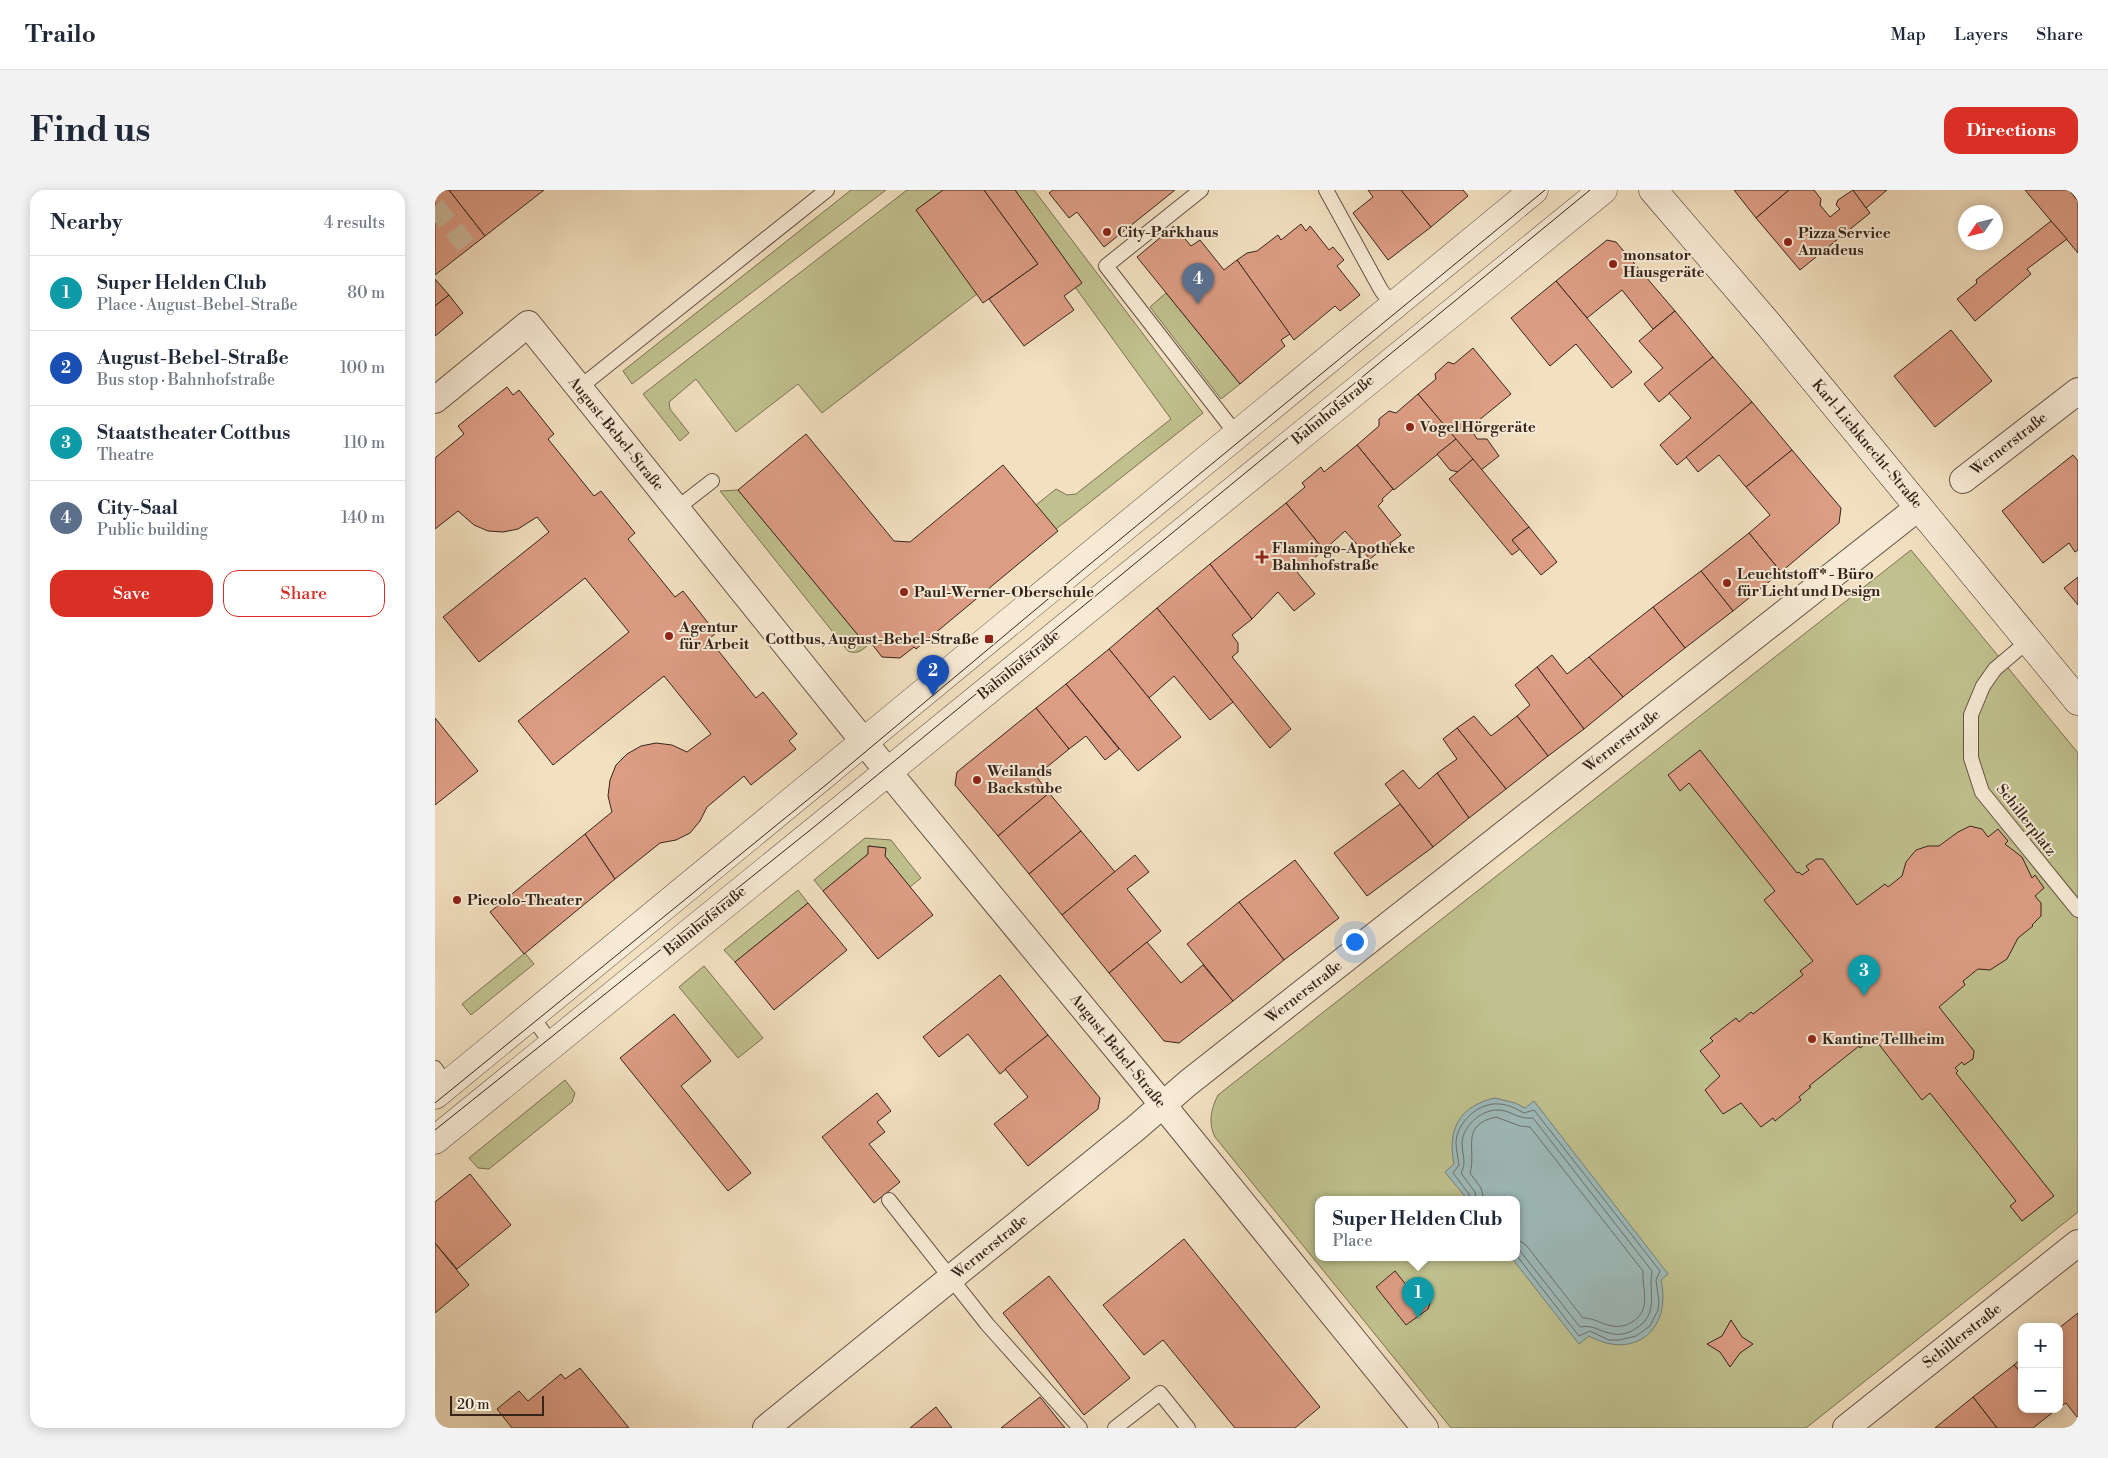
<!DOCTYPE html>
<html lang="en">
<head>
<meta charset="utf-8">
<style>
  body { margin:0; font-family:"Libre Bodoni",serif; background:#f2f2f3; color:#1f2937 }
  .controls { position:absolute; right:15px; bottom:15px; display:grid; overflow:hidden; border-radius:10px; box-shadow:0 2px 12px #0003 }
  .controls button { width:45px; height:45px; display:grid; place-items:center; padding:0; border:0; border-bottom:1px solid #e0e1e3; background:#fff; color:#1f2937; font:25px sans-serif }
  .compass { position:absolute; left:1523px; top:15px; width:45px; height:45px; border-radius:50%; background:#fff; box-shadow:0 2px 12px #0003; rotate:235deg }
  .scale { position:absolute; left:15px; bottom:12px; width:94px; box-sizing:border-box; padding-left:5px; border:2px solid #36241b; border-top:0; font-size:14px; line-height:18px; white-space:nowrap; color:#36241b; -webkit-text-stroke:4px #f7ebd6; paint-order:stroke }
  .you { position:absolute; left:919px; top:751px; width:18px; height:18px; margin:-12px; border:4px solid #fff; border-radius:50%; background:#1a73e8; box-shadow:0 0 0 8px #1a73e833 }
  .badge { display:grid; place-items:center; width:32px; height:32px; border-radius:50%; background:#d93025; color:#fff; font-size:16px; font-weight:700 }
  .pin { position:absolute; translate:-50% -41px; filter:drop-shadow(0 1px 2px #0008) }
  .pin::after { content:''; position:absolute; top:26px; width:18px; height:15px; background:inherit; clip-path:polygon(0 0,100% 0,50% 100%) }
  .popup { position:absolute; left:880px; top:1006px; width:205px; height:65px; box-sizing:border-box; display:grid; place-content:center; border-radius:10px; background:#fff; filter:drop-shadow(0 1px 4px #0005); font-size:16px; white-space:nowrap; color:#747a83 }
  .popup b { font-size:19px; color:#1f2937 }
  .popup::after { content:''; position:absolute; left:50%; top:100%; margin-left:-10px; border:10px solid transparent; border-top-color:#fff }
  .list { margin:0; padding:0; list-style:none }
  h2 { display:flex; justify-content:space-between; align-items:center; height:65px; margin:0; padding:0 20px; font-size:21px }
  h2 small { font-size:16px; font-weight:400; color:#747a83 }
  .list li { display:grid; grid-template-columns:32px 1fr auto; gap:15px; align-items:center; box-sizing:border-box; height:75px; padding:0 20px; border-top:1px solid #e0e1e3 }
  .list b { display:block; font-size:19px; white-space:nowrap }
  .list p { margin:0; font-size:16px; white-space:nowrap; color:#747a83 }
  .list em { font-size:16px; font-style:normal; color:#747a83 }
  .actions { display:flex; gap:10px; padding:15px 20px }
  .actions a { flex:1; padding:11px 0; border:1px solid #d93025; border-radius:15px; text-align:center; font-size:18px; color:#d93025 }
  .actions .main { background:#d93025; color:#fff }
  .map { position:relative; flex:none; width:1643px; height:1238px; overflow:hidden; border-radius:15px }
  header { display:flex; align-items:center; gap:30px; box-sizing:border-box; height:70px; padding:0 25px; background:#fff; border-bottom:1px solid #e0e1e3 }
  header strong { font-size:24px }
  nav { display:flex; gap:28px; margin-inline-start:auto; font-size:18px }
  .intro { display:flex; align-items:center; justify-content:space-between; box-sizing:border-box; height:120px; padding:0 30px }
  h1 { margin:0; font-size:35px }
  .button { padding:12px 22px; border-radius:15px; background:#d93025; color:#fff; font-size:18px; font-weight:700 }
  main { display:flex; gap:30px; padding:0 30px }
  aside { flex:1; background:#fff; border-radius:15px; box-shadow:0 2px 12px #0003 }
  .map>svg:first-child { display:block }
</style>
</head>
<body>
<header>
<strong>Trailo</strong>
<nav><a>Map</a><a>Layers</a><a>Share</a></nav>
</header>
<div class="intro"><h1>Find us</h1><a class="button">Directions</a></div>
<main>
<aside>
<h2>Nearby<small>4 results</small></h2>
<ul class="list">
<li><span class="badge" style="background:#0f9aa8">1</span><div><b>Super Helden Club</b><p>Place · August-Bebel-Straße</p></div><em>80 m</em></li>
<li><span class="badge" style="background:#1a4fb4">2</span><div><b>August-Bebel-Straße</b><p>Bus stop · Bahnhofstraße</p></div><em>100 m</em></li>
<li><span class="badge" style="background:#0f9aa8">3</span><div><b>Staatstheater Cottbus</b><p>Theatre</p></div><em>110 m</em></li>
<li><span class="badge" style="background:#5c6f8a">4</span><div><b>City-Saal</b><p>Public building</p></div><em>140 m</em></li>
</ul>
<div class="actions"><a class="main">Save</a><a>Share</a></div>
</aside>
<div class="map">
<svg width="1643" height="1238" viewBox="0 0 1643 1238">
  <rect width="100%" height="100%" fill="#f2e0c0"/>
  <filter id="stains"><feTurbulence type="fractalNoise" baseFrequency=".004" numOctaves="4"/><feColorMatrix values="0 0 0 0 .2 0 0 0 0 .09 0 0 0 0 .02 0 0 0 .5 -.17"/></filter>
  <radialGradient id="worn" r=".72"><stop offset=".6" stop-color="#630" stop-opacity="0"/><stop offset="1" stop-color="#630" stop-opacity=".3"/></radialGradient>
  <!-- green -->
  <g fill="#c0c18e" stroke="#7b7254" fill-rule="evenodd">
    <polygon points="416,0 451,0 197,194 188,181"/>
    <polygon points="472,0 508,0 481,20 542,104 387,223 363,194 301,242 261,189 234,212 235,219 254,243 245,251 208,204"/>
    <polygon points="580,0 599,0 768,223 621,339 601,315 621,299 632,305 641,304 736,229 640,97 646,92"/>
    <polygon points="731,103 805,194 786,209 715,117"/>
    <path d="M303,300L432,456C425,462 421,464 413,461L285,301Z"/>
    <path d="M1476,360L1643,563V1022L1371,1238H1016L780,947C773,933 776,919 783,905ZM884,1009H1082V1067H884Z"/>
    <polygon points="430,648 456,650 486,688 475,697 450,666 450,658 434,656 433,664 388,701 379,690"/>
    <polygon points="363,700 373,713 300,772 289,760"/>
    <polygon points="90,763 99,774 36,825 27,814"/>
    <polygon points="269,776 328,848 303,868 244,797"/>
    <polygon points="130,890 140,903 137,912 54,979 43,978 34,968"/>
  </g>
  <!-- water -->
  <path fill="#9ebbbb" stroke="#747f7b" d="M1060,908L1080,913L1090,918L1099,911L1233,1084L1226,1090C1237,1139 1200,1171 1154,1146L1144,1154L1076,1067H1082V1009H1032L1010,982L1019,974C1012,940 1024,916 1060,908Z"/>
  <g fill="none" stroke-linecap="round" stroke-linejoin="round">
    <!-- shore -->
    <g stroke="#6a706b" stroke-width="1">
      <path d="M1035,1009L1034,1004L1018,983L1024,975C1023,967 1021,960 1021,952C1022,932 1044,912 1064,914C1073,914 1081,919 1089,923L1099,920L1225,1081L1221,1090L1224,1112L1223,1120L1215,1136L1201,1146L1184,1150H1174L1155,1141L1144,1146L1082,1066"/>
      <path d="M1041,1009L1040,1002L1026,983C1032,973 1027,964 1027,953C1028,936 1045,921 1061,920C1075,919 1082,930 1098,928L1217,1081C1213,1103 1225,1124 1200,1139C1193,1144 1183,1146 1174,1143C1161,1140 1160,1135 1145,1137L1082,1057"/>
      <path d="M1049,1009L1046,998L1035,983C1042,960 1024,935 1061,927L1085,936L1095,937L1208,1081C1207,1100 1217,1120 1197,1132C1191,1136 1185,1137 1178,1136C1167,1135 1160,1128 1148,1128L1091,1055L1082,1049"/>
    </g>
  </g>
  <!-- building -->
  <g fill="#dd9d84" stroke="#36241b">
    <polygon points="0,0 14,0 50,46 0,85"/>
    <polygon points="14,0 109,0 50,46"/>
    <polygon points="508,0 549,0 603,74 548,113 481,20"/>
    <polygon points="549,0 580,0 647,93 629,106 639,120 589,156 554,109 603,74"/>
    <polygon points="618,0 740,0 669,57 642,22 634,28 614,3"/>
    <polygon points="933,0 966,0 996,37 953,70 918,23 938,7"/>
    <polygon points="966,0 1028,0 1033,6 996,37"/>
    <polygon points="1299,0 1354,0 1321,28"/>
    <polygon points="1354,0 1379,0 1386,9 1385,15 1395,27 1405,19 1401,15 1403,10 1418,0 1435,23 1365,80 1321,28"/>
    <polygon points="1418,0 1452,0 1431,18"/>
    <polygon points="1590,0 1634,0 1643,11 1643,63"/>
    <polygon points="1616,31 1632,49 1592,79 1596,84 1540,131 1522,109 1542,93 1541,90"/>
    <polygon points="866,34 871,41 875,36 894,60 898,57 909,70 902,76 925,105 905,121 900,116 859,150 802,70 812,63 822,61 843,45 846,50"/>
    <polygon points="739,36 756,56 765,50 789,80 802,70 855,144 846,150 850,156 805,194 702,67"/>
    <polygon points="1172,50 1181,52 1240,121 1218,139 1187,100 1152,128 1121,91"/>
    <polygon points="0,89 14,105 0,116"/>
    <polygon points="1121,91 1197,182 1177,198 1141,154 1115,176 1076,128"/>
    <polygon points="14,105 28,123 0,146 0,116"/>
    <polygon points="1240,121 1278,167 1224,212 1209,194 1228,178 1204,151"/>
    <polygon points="1516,140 1557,191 1500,237 1459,186"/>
    <polygon points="1038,158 1076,204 1038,235 1037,241 1042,249 1052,249 1064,266 1046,280 983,204 1001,189 1000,184 1013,172 1019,174"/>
    <polygon points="1278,167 1317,212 1242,275 1225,255 1256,228 1234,203"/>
    <polygon points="72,197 78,205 84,200 119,244 113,249 159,306 166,301 200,343 193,349 240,407 248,401 281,443 274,449 321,508 328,502 362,544 354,551 361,559 316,595 309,586 272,617 265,631 255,643 241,650 225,653 180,689 150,644 177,622 173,606 175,590 181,575 192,564 206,556 221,553 237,555 252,562 276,544 229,486 118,575 83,531 194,442 150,388 44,472 8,427 114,342 102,327 83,339 68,342 53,341 39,335 23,321 0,339 0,268 29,244 23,236"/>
    <polygon points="983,204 1021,249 959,300 922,255 944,236 944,229 954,221 961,223"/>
    <polygon points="1317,212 1357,260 1311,297 1284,265 1263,282 1251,267"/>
    <polygon points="371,244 459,351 475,352 568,275 623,341 481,459 479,457 465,468 447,467 436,453 432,456 303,300"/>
    <polygon points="1021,249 1038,269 1023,282 1015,280 1002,264"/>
    <polygon points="922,255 958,299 947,309 948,311 943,316 966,345 955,353 957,360 952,364 945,361 935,369 910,341 889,360 851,313 870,297 867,293 886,277 889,282"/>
    <polygon points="1357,260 1406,318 1404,333 1346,382 1314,343 1335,325 1311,297"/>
    <polygon points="1638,265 1643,271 1643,360 1640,362 1634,353 1608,373 1567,321"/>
    <polygon points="1038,269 1094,337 1077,350 1085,359 1077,365 1014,289"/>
    <polygon points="851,313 889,360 862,382 880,404 859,421 843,402 817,429 775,374"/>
    <polygon points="1094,337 1122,372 1106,385 1077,350"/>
    <polygon points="1314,343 1346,382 1298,421 1266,381"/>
    <polygon points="775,374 817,429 797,445 803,453 803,462 797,467 856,539 835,558 722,418"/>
    <polygon points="1266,381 1298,421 1250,458 1218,417"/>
    <polygon points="1643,387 1643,415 1629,398"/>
    <polygon points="1218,417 1250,458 1188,507 1154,467"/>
    <polygon points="722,418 798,512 775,530 739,486 714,508 674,459"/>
    <polygon points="674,459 746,547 703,581 631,494"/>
    <polygon points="1117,465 1132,484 1154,467 1188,507 1149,539 1102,477"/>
    <polygon points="1102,477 1149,539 1113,566 1082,526 1095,515 1080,495"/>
    <polygon points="631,494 684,559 670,570 651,546 634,559 601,518"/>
    <polygon points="601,518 634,559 601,586 614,603 563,646 520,595 522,582"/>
    <polygon points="1039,526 1056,546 1082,526 1113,566 1071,599 1022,538"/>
    <polygon points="0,528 43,581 0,615"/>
    <polygon points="1022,538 1071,599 1034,628 1002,583 1022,569 1008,549"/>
    <polygon points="1265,560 1362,683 1364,682 1367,685 1374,680 1371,676 1381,669 1388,669 1422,715 1450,694 1453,697 1467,686 1471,672 1481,660 1493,656 1504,656 1523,642 1535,636 1547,639 1553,647 1563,639 1573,651 1570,654 1587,667 1597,688 1600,685 1609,698 1600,706 1606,713 1606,726 1597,735 1598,736 1583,748 1572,769 1555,780 1543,779 1528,791 1530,795 1504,817 1539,861 1538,869 1529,875 1527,872 1520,878 1523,881 1521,883 1619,1006 1587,1031 1575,1016 1581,1011 1495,903 1487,910 1439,848 1425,858 1424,856 1374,896 1376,897 1364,907 1366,910 1340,931 1338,928 1326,937 1306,913 1288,924 1270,900 1285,886 1265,861 1278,851 1275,848 1301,828 1304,832 1316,822 1318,824 1368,785 1365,781 1378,771 1329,710 1340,701 1254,593 1245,601 1233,585"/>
    <polygon points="968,580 984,599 1002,583 1034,628 998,657 950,594"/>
    <polygon points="614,603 646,641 594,684 563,646"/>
    <polygon points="965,614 998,657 932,706 899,663"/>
    <polygon points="646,641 680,682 627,725 594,684"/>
    <polygon points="150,644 180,689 89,764 55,722"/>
    <polygon points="433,656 451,658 450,666 498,725 443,769 388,701 433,664"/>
    <polygon points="700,665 714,682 692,699 726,741 674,783 627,725"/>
    <polygon points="860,670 904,728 849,770 804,712"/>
    <polygon points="804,712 849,770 798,811 752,754"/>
    <polygon points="373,713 412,760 339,820 300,772"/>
    <polygon points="712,752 746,793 768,775 798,811 744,853 729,851 674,783"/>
    <polygon points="565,785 613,845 565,884 533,844 504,867 488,847"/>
    <polygon points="239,824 276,871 246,896 316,983 293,1001 185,868"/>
    <polygon points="613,845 665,908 663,919 593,976 559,934 593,907 570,879"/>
    <polygon points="442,903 456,921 442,932 450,942 434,954 465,992 439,1013 387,947"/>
    <polygon points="35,984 76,1035 22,1079 0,1053 0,1012"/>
    <polygon points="749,1049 885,1217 860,1238 800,1238 728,1150 709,1165 668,1115"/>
    <polygon points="0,1053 34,1095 0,1123"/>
    <polygon points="960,1081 976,1101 980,1097 990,1098 995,1102 997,1108 993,1119 971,1135 941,1097"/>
    <polygon points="614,1086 695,1188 649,1225 568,1123"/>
    <polygon points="1643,1123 1643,1226 1642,1227 1631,1213 1624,1217 1624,1138"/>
    <polygon points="1296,1130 1307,1147 1318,1154 1305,1163 1295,1177 1285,1162 1272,1154 1287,1146"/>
    <polygon points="1587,1168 1587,1184 1579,1175"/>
    <polygon points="1579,1175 1587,1184 1587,1219 1614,1219 1617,1223 1598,1238 1562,1238 1538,1207"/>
    <polygon points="145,1178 194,1238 77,1238 62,1219 84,1201 93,1211 126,1184 130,1189"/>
    <polygon points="605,1207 630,1238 566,1238"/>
    <polygon points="1538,1207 1562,1238 1500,1238"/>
    <polygon points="501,1217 517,1238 475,1238"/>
  </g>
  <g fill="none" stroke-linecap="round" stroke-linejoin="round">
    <!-- pedestrian-tunnel -->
    <polyline stroke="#ccba9f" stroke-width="20" stroke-dasharray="20 10" stroke-linecap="butt" points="0,16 34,59"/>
    <defs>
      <g id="service">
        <polyline points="766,0 671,76 802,245"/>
        <polyline points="891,0 946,100 958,116"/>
        <polyline points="144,198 392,0"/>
        <polyline points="241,319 277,291"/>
        <polyline points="1593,451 1560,479 1548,496 1536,525 1536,568 1547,602 1643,720"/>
        <polyline points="97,827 118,855"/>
        <polyline points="0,878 12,895"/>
        <polyline points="454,1010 552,1134 645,1238"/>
        <polyline points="680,1238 725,1203 753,1238"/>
      </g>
      <g id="minor">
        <polyline points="0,210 93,134 450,578 710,893 990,1238"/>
        <polyline points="1528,290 1643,201"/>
        <polyline points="331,1238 701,938 753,893 1484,317"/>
        <polyline points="1411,1238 1643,1053"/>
      </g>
      <g id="tertiary">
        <polyline points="0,905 1099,0"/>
        <polyline points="0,950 1168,0"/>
      </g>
      <polyline id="secondary" points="1218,0 1334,135 1643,511"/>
    </defs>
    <!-- service casing -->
    <use href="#service" stroke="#655344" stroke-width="16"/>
    <!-- minor casing -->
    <use href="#minor" stroke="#655344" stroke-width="28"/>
    <!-- tertiary casing -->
    <use href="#tertiary" stroke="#655344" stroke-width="29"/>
    <!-- secondary casing -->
    <use href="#secondary" stroke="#36241b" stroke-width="29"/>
    <!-- service -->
    <use href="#service" stroke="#f7ebd6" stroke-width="14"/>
    <!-- minor -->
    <use href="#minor" stroke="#f7ebd6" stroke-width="26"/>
    <!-- tertiary -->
    <use href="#tertiary" stroke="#f7ebd6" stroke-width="28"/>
    <!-- secondary -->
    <use href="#secondary" stroke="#f7ebd6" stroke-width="28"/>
    <!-- tram -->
    <g stroke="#36241b" stroke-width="1">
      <polyline points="0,913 392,594 649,379 1110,0"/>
      <polyline points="0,940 379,637 1155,0"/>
    </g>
  </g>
  <!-- markers -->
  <g fill="#8f2418" stroke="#f7ebd6" stroke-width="2">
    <circle cx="672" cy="42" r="5"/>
    <circle cx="1353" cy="52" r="5"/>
    <circle cx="1178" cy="74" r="5"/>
    <circle cx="975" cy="237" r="5"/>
    <path d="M824.5 359.5h5v5h5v5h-5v5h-5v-5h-5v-5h5z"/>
    <circle cx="1292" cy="393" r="5"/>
    <circle cx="469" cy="402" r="5"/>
    <circle cx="234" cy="446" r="5"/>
    <rect x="549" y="444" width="10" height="10" rx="2.5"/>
    <circle cx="542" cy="590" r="5"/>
    <circle cx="22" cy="710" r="5"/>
    <circle cx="1377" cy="849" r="5"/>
  </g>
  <g text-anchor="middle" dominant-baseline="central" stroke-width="4" stroke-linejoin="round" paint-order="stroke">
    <!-- poi labels -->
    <g font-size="15" font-weight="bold" fill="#36241b" stroke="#f7ebd6" text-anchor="start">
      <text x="682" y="42">City-Parkhaus</text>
      <text x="1363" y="43">Pizza Service<tspan x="1363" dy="17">Amadeus</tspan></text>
      <text x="1188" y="65">monsator<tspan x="1188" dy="17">Hausgeräte</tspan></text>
      <text x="985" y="237">Vogel Hörgeräte</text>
      <text x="837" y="358">Flamingo-Apotheke<tspan x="837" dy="17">Bahnhofstraße</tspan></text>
      <text x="1302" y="384">Leuchtstoff* - Büro<tspan x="1302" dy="17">für Licht und Design</tspan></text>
      <text x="479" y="402">Paul-Werner-Oberschule</text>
      <text x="244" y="437">Agentur<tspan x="244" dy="17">für Arbeit</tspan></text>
      <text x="544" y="449" text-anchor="end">Cottbus, August-Bebel-Straße</text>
      <text x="552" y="581">Weilands<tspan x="552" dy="17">Backstube</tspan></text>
      <text x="32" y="710">Piccolo-Theater</text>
      <text x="1387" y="849">Kantine Tellheim</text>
    </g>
    <!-- street labels -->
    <g font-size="15" fill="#36241b" stroke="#f7ebd6">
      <text transform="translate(898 220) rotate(-39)">Bahnhofstraße</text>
      <text transform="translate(181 244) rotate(51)">August-Bebel-Straße</text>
      <text transform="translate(1432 254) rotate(50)">Karl-Liebknecht-Straße</text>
      <text transform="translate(1574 254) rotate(-38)">Wernerstraße</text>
      <text transform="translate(584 475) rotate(-39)">Bahnhofstraße</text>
      <text transform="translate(1187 551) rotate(-38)">Wernerstraße</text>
      <text transform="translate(1591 630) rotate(52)">Schillerplatz</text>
      <text transform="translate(270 731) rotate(-39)">Bahnhofstraße</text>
      <text transform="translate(869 802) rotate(-38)">Wernerstraße</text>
      <text transform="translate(683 861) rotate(51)">August-Bebel-Straße</text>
      <text transform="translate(555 1057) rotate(-39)">Wernerstraße</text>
      <text transform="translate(1527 1146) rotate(-38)">Schillerstraße</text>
    </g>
  </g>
  <rect width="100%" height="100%" filter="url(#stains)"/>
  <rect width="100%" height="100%" fill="url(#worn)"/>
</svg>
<div class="controls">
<button>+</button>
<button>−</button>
</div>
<svg class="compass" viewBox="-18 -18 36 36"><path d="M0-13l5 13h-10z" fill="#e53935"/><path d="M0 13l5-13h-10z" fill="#747a83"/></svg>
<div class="scale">20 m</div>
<div class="you"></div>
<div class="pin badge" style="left:983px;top:1128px;background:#0f9aa8">1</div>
<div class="popup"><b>Super Helden Club</b>Place</div>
<div class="pin badge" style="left:498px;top:506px;background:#1a4fb4">2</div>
<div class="pin badge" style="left:1429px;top:806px;background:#0f9aa8">3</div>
<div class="pin badge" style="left:763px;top:114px;background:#5c6f8a">4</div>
</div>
</main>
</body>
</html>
